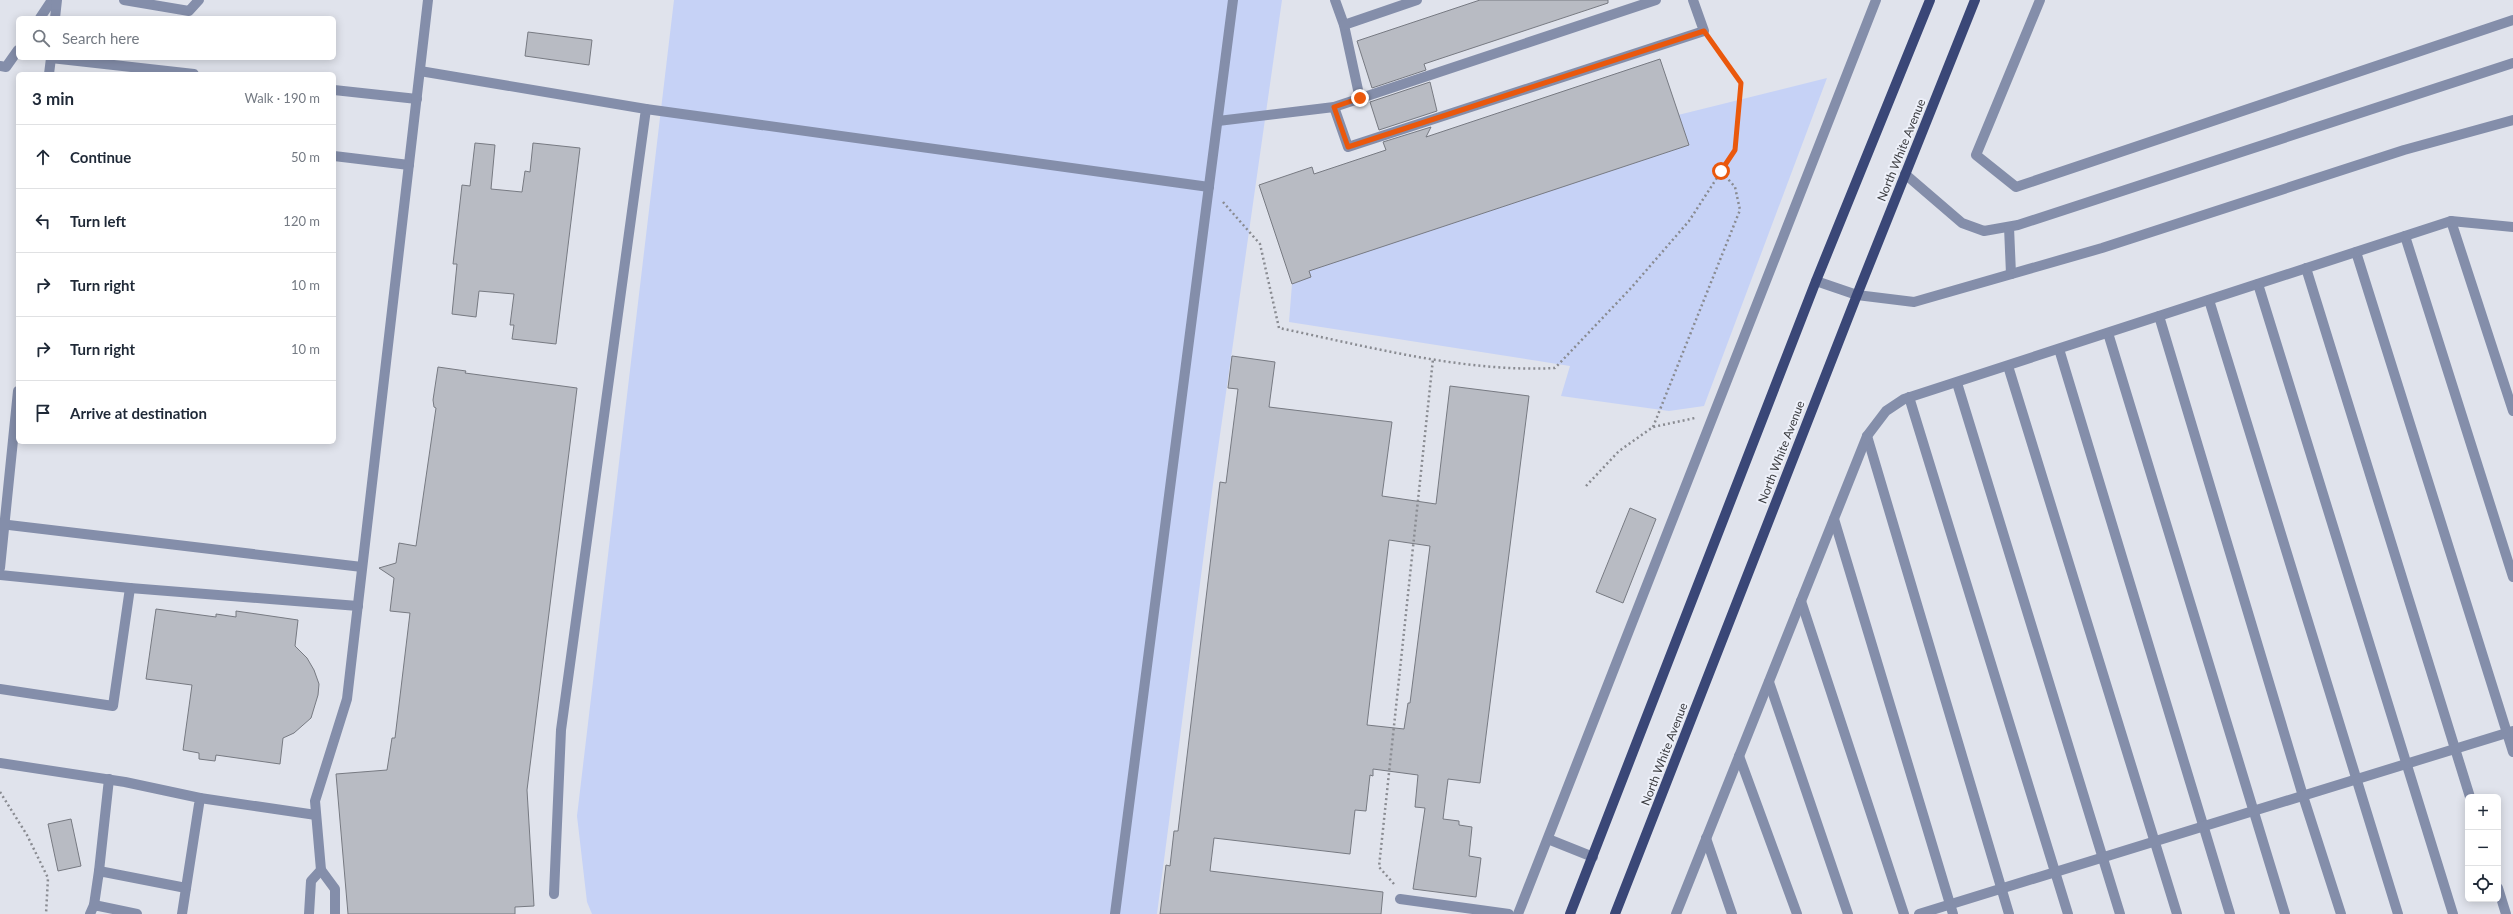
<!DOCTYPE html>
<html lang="en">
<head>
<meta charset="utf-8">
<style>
  body { margin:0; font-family:Lato,sans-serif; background:#f6f6f7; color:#1f2937 }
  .controls { position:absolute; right:12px; bottom:12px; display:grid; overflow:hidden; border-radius:6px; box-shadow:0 2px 10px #0003 }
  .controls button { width:36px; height:36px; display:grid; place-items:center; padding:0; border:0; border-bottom:1px solid #e0e1e3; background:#fff; color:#1f2937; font:20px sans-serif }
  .stop { position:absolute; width:12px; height:12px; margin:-9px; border:3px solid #ea580c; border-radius:50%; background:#fff }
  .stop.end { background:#ea580c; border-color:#fff; box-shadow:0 1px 4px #0008 }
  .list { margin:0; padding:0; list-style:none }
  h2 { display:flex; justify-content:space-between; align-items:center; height:52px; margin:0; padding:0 16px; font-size:17px }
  h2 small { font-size:13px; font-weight:400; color:#747a83 }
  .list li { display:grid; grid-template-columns:26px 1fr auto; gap:12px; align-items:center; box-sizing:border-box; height:64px; padding:0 16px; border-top:1px solid #e0e1e3 }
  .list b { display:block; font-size:15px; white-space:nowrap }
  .list em { font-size:13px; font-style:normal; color:#747a83 }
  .icon { flex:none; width:22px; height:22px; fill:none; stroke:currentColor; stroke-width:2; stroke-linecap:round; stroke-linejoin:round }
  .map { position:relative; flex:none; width:2513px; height:914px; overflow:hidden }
  .search { position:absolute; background:#fff; box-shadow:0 2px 10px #0003; left:16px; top:16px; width:320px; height:44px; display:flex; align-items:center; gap:10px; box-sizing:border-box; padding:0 14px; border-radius:6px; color:#747a83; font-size:15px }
  .panel { position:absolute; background:#fff; box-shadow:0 2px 10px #0003; left:16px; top:72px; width:320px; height:372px; border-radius:6px }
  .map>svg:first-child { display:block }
</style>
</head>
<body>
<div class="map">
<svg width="2513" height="914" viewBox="0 0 2513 914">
  <rect width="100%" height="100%" fill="#e0e3ec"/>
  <!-- green -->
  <g fill="#c6d2f6">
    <polygon points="674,0 1282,0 1213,484 1157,914 592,914 587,902 577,816"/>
    <polygon points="1827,78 1704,406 1669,411 1561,396 1570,366 1289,322 1292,284 1310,277 1309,271 1678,115"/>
  </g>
  <!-- building -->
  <g fill="#b8bbc3" stroke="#777a82" fill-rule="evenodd">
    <polygon points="1480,0 1608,0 1608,3 1424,64 1426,70 1372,88 1357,41"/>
    <polygon points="528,32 592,40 589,65 525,56"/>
    <polygon points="1660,59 1689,145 1309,271 1311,277 1292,284 1259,185 1312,167 1314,174 1386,150 1383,142 1431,127 1426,137"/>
    <polygon points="1430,82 1437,111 1379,130 1370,102"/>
    <polygon points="475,143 495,145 491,189 522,192 525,171 530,172 533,143 580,148 556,344 512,339 514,325 510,325 514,294 479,291 476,317 452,314 457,264 453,264 462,185 470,186"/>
    <path d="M1232,356L1275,362L1269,407L1392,422L1382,496L1436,504L1450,386L1529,396L1480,783L1448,779L1443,819L1459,821V825L1472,827L1469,856L1481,858L1476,897L1413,889L1425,808L1415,807L1418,775L1373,769V776L1370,775L1366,811L1355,810L1350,854L1214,838L1210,871L1383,892L1381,914H1160L1166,865L1170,866L1174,831H1178L1220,482L1226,483L1238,389L1228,388ZM1389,540L1430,546L1410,703H1408L1404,729L1367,725Z"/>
    <polygon points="438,367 466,371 465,373 577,388 527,790 534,906 515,907 515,914 348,914 336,774 387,770 392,738 395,738 410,613 390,611 394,578 379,568 396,563 399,543 416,546 436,408 434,407 433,400"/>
    <polygon points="1630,508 1656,519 1623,603 1596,592"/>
    <polygon points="156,609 216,617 216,614 236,617 236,611 298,620 295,646 307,658 314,670 319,684 318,695 311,718 294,733 283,738 280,764 216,755 215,761 199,759 199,753 183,750 192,685 146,679"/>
    <polygon points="71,819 81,866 58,871 48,824"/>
  </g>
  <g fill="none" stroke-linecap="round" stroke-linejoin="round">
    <!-- path -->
    <g stroke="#898b91" stroke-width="2.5" stroke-dasharray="2 3" stroke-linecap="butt">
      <path d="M1223,202L1260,244L1279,328C1366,346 1466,373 1555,368L1631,288L1689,221L1735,150L1741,83L1713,44"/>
      <polyline points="1653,427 1740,210 1735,187 1721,171"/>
      <polyline points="1586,486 1619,451 1653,427 1695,418"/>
      <polyline points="0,792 27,835 48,878 46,914"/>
      <polyline points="1394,884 1379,867 1433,359"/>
    </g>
    <!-- minor -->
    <g stroke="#848eaa" stroke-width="10">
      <polyline points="124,0 189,11 199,0"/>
      <polyline points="1335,0 1344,25 1360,99"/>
      <polyline points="2040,0 1976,155 2016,187 2513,20"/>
      <polyline points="40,18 52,0"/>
      <polyline points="55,18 57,0"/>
      <polyline points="1344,25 1417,0"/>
      <polyline points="51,58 194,74"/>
      <polyline points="0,66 6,67 18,50"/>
      <polyline points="420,71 646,109 561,730 554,894"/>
      <polyline points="49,74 51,58"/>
      <polyline points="334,90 417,99"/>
      <polyline points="1334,107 1348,147 1704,31 1693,0"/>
      <polyline points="646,109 1209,187"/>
      <polyline points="1218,121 1334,107 1656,0"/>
      <polyline points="334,156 409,165"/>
      <polyline points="1905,174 1962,223 1984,231 2018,225 2513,63"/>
      <polyline points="2451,221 2513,411"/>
      <polyline points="2009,227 2011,274"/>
      <polyline points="2405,236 2513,577"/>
      <polyline points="2356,252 2513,752"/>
      <polyline points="2306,268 2470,797"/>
      <polyline points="1816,281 1857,295 1914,302 2102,248 2404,150 2513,120"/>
      <polyline points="2258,284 2453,914"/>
      <polyline points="2209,300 2398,914"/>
      <polyline points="2159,316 2303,796 2341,914"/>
      <polyline points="2108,333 2285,914"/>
      <polyline points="2059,349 2230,914"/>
      <polyline points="2008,366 2177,914"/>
      <polyline points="1957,383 2120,914"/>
      <polyline points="1909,397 2068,914"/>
      <polyline points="1867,436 2009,914"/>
      <polyline points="1834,519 1953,914"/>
      <polyline points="0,524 362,567"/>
      <polyline points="0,568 18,391"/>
      <polyline points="0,575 130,588 358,606"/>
      <polyline points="1801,601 1904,914"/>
      <polyline points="1769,682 1848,914"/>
      <polyline points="0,689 113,706 130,588"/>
      <polyline points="1739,756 1797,914"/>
      <polyline points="0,763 125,782 200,798 182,914"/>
      <polyline points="200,798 316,815"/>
      <polyline points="1706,838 1732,914"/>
      <polyline points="1548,839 1593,857"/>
      <polyline points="99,871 109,779"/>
      <polyline points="2498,888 2506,914"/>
      <polyline points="1400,899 1509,914"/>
      <polyline points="94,905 99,871 186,888"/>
      <polyline points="90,914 94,905 137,914"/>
      <polyline points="309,914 311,881 321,870"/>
      <polyline points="335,914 335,889 321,870 315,801 347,699 428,0"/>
      <polyline points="1115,914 1233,0"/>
      <polyline points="1518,914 1876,0"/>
      <polyline points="1676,914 1867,436 1886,411 1904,399 2451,221 2513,227"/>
      <polyline points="1919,914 2513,731"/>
    </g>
    <!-- major -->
    <g stroke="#3a4777" stroke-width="10">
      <polyline points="1570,914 1816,281 1930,0"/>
      <polyline points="1615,914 1857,295 1975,0"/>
    </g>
  </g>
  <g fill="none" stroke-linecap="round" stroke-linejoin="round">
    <!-- route -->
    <polyline stroke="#ea580c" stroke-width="5" points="1360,98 1334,107 1348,147 1704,31 1741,83 1735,150 1721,171"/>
  </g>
  <g text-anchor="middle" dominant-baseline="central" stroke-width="4" stroke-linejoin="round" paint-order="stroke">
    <!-- street labels -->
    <g font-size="12" fill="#3a3b3f" stroke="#edf0f9">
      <text transform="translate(1901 150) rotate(-68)">North White Avenue</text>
      <text transform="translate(1781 452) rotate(-69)">North White Avenue</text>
      <text transform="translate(1664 754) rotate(-69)">North White Avenue</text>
    </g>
  </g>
</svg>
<div class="controls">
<button>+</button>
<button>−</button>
<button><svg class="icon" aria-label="locate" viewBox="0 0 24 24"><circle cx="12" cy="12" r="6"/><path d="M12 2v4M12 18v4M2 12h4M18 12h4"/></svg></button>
</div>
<div class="stop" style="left:1721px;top:171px"></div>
<div class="stop end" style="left:1360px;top:98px"></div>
<div class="search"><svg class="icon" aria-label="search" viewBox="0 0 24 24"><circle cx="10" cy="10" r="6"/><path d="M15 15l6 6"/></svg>Search here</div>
<section class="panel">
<h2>3 min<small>Walk · 190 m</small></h2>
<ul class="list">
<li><svg class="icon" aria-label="ahead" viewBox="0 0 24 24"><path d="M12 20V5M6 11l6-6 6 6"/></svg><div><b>Continue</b></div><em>50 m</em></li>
<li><svg class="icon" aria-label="left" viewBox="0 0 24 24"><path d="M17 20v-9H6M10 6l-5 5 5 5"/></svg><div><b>Turn left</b></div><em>120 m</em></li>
<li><svg class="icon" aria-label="right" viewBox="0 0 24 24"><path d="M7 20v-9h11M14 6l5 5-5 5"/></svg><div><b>Turn right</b></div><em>10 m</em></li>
<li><svg class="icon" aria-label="right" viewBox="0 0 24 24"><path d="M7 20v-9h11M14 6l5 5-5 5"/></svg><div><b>Turn right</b></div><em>10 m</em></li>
<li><svg class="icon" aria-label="arrive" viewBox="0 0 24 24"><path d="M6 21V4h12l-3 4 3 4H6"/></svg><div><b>Arrive at destination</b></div></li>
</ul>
</section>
</div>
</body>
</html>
